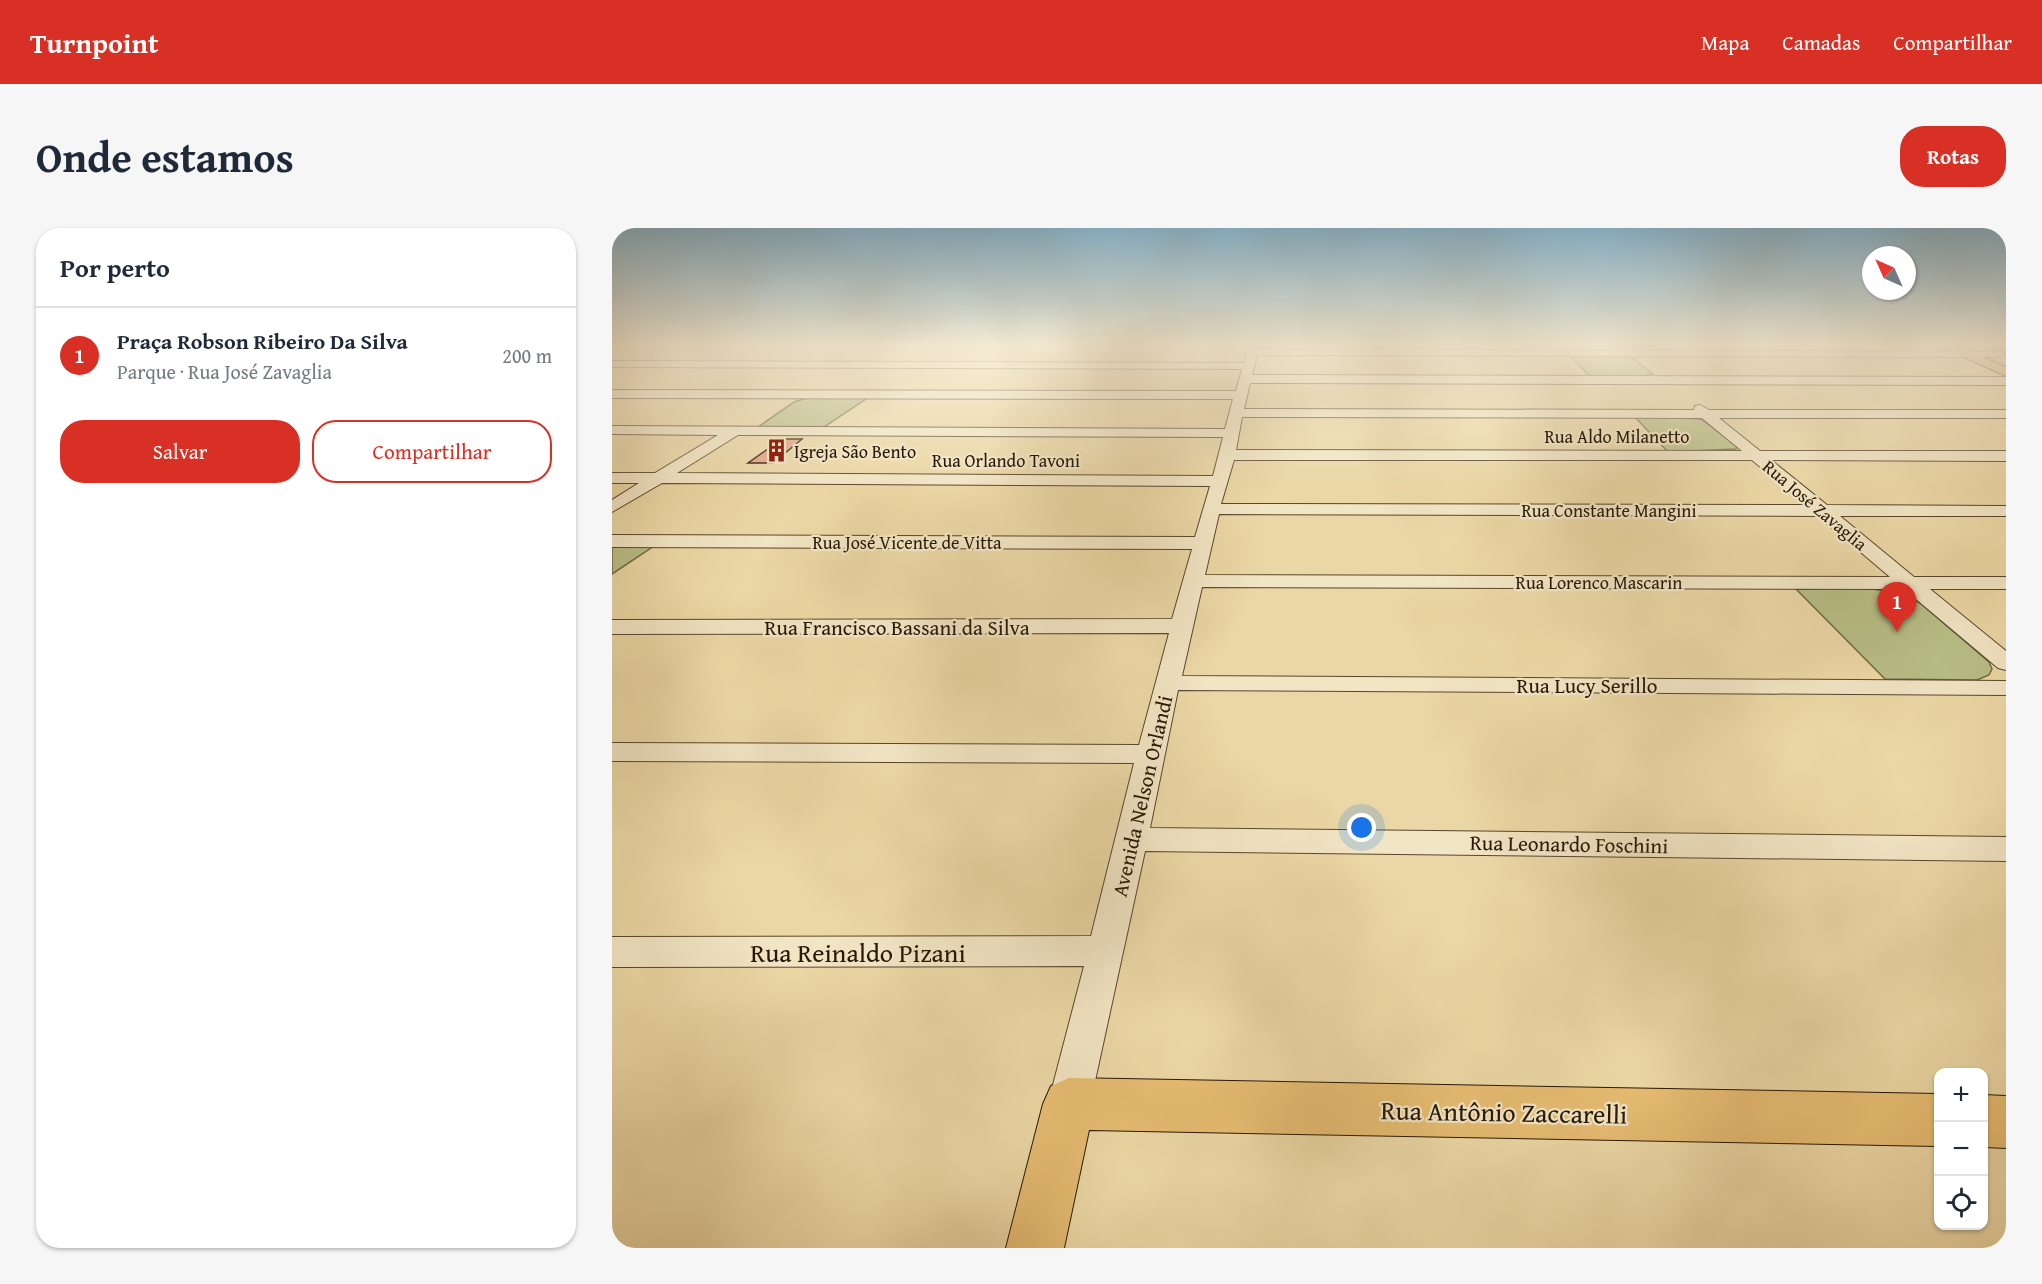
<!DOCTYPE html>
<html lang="pt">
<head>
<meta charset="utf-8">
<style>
  body { margin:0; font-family:"Gentium Book Plus",serif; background:#f6f6f7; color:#1f2937 }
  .controls { position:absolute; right:18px; bottom:18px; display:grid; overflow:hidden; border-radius:12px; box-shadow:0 2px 4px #0004 }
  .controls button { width:54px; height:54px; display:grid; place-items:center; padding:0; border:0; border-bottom:2px solid #e0e1e3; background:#fff; color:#1f2937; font:30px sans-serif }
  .compass { position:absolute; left:1250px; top:18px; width:54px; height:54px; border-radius:50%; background:#fff; box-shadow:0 2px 4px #0004; rotate:315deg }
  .you { position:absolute; left:750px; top:600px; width:21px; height:21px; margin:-15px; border:4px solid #fff; border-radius:50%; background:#1a73e8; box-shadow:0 0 0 9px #1a73e833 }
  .badge { display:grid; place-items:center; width:39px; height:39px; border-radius:50%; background:#d93025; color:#fff; font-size:20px; font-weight:700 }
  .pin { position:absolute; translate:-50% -50px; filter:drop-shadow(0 2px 3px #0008) }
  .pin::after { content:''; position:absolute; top:32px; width:21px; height:18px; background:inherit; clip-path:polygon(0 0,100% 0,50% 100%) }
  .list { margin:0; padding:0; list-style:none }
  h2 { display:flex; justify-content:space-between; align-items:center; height:78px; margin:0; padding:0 24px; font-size:26px }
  h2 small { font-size:20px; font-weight:400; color:#747a83 }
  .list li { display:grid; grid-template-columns:39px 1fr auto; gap:18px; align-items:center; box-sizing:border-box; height:96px; padding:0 24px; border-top:2px solid #e0e1e3 }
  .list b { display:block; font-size:22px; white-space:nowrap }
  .list p { margin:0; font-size:20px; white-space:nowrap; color:#747a83 }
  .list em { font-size:20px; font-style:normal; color:#747a83 }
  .actions { display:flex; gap:12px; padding:18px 24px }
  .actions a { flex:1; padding:14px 0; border:2px solid #d93025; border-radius:24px; text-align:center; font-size:21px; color:#d93025 }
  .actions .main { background:#d93025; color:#fff }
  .icon { flex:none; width:33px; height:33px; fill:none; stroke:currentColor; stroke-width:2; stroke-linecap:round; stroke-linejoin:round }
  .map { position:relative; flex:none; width:1394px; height:1020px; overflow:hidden; border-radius:24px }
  header { display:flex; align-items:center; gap:36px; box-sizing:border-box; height:84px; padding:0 30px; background:#d93025; color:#fff }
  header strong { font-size:28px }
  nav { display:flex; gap:33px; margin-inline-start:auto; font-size:21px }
  .intro { display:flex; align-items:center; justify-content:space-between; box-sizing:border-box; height:144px; padding:0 36px }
  h1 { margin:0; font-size:42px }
  .button { padding:15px 27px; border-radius:24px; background:#d93025; color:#fff; font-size:21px; font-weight:700 }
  main { display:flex; gap:36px; padding:0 36px }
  aside { flex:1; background:#fff; border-radius:24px; box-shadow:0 2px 4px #0004 }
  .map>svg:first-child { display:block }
</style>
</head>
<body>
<header>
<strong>Turnpoint</strong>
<nav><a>Mapa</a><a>Camadas</a><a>Compartilhar</a></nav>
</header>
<div class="intro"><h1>Onde estamos</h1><a class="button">Rotas</a></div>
<main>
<aside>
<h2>Por perto<small></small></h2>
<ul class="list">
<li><span class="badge">1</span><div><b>Praça Robson Ribeiro Da Silva</b><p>Parque · Rua José Zavaglia</p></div><em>200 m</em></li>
</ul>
<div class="actions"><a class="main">Salvar</a><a>Compartilhar</a></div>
</aside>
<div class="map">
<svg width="1394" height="1020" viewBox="0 0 1394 1020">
  <rect width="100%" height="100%" fill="#ebd7a5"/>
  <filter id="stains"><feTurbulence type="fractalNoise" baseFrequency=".00333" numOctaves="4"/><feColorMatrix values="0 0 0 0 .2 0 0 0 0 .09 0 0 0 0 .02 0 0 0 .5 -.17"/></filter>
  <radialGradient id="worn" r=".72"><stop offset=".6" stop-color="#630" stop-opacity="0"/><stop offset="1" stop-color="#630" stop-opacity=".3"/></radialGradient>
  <!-- green -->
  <g fill="#b8be86" stroke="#6f6a46" stroke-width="1.5">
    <polygon points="957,126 1018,128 1041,146 1026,149 978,149"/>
    <polygon points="198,169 257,169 209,201 146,199 182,174"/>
    <polygon points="1022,188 1089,191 1125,218 1124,221 1056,224"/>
    <polygon points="0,318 42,318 0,346"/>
    <path d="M1184,361C1225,361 1271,354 1308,375L1377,434L1380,441L1377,447L1365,452L1273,451Z"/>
  </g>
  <!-- building -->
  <polygon fill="#e4a285" stroke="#261705" stroke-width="1.5" points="170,211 190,211 161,235 136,235"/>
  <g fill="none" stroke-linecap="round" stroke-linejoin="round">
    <defs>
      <path id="minor" d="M637,117H647L646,121L1390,124L1392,126L1386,129L645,127L640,147L1394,149V157L638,155L632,181L1082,182L1083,178L1088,177L1097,182H1394V190H1107L1148,223H1394V233L1159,232L1215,277L1394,278V288H1228L1302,349H1394V361H1318L1394,423V442L1386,440L1292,361L590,359L570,448L1394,453V467L566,462L538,600L1394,609V633L533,623L478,876L472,891L457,897L442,891L436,876L472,738L0,739V709L479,708L522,535L0,533V515L527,517L557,405L0,406V392L560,391L580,321L0,319V307L583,309L598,258L50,255L0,284V272L27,255H0V245H43L106,207L0,206V198L613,201L621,171L0,170V162L624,163L630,141L0,139V133L632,135ZM630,189L1090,190L1130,223L624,222ZM126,207L611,209L601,248L65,245ZM622,232H1140L1193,277L609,276ZM607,286L1206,288L1278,349L593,347Z"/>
      <g id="major">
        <polygon points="1325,117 1343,117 1394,139 1394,148"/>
        <polygon points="457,850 1326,866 1326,918 477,902 452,1020 394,1020 431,876 439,858"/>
        <polygon points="1372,867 1394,868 1394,920 1372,919"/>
      </g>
    </defs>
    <!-- minor casing -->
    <use href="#minor" stroke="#57472d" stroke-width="2"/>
    <!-- major casing -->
    <use href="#major" stroke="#261705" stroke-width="2"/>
    <!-- minor -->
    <use href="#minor" fill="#f2e5c4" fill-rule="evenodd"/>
    <!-- major -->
    <use href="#major" fill="#e6bc72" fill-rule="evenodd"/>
  </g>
  <!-- sky -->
  <linearGradient id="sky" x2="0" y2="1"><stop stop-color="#88b6cf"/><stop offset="0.45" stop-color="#f6edd6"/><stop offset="1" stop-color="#f6edd6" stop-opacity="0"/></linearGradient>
  <rect width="1394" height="260" fill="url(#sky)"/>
  <!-- icons -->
  <defs>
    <symbol id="building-bare" viewBox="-9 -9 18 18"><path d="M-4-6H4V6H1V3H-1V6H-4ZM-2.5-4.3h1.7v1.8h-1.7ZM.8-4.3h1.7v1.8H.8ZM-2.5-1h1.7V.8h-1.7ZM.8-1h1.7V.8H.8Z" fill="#8f2418" stroke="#f2e5c4" stroke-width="2.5" paint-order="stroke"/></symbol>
  </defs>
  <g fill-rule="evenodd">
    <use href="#building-bare" x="148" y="206" width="33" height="33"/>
  </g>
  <g text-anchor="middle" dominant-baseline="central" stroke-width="4.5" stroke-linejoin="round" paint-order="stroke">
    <!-- far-street labels -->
    <g font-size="18" fill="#261705" stroke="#f2e5c4">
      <text x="1005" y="208">Rua Aldo Milanetto</text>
      <text x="394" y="232">Rua Orlando Tavoni</text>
      <text transform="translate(1203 277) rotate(40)">Rua José Zavaglia</text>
      <text x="997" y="282">Rua Constante Mangini</text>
      <text x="295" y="314">Rua José Vicente de Vitta</text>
      <text x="987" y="354">Rua Lorenco Mascarin</text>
    </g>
    <!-- far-poi labels -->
    <g font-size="18" fill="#261705" stroke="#f2e5c4" text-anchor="start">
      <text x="182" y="223">Igreja São Bento</text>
    </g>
    <!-- street labels -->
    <g font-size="21" fill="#261705" stroke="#f2e5c4">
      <text x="285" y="399">Rua Francisco Bassani da Silva</text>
      <text x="975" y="457">Rua Lucy Serillo</text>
      <text transform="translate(530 568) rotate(-77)">Avenida Nelson Orlandi</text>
      <text transform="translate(957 616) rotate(1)">Rua Leonardo Foschini</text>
    </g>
    <!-- near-street labels -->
    <g font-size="26" fill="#261705" stroke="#f2e5c4">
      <text x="246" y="724">Rua Reinaldo Pizani</text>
      <text transform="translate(892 884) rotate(1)">Rua Antônio Zaccarelli</text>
    </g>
  </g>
  <rect width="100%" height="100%" filter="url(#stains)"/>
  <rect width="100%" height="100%" fill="url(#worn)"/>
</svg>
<div class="controls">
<button>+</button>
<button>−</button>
<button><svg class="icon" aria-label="locate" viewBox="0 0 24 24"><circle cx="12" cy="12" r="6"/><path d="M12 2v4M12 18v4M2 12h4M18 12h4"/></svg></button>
</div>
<svg class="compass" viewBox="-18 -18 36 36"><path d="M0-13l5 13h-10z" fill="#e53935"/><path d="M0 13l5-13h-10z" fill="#747a83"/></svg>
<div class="you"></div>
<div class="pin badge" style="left:1285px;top:404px">1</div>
</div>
</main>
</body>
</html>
